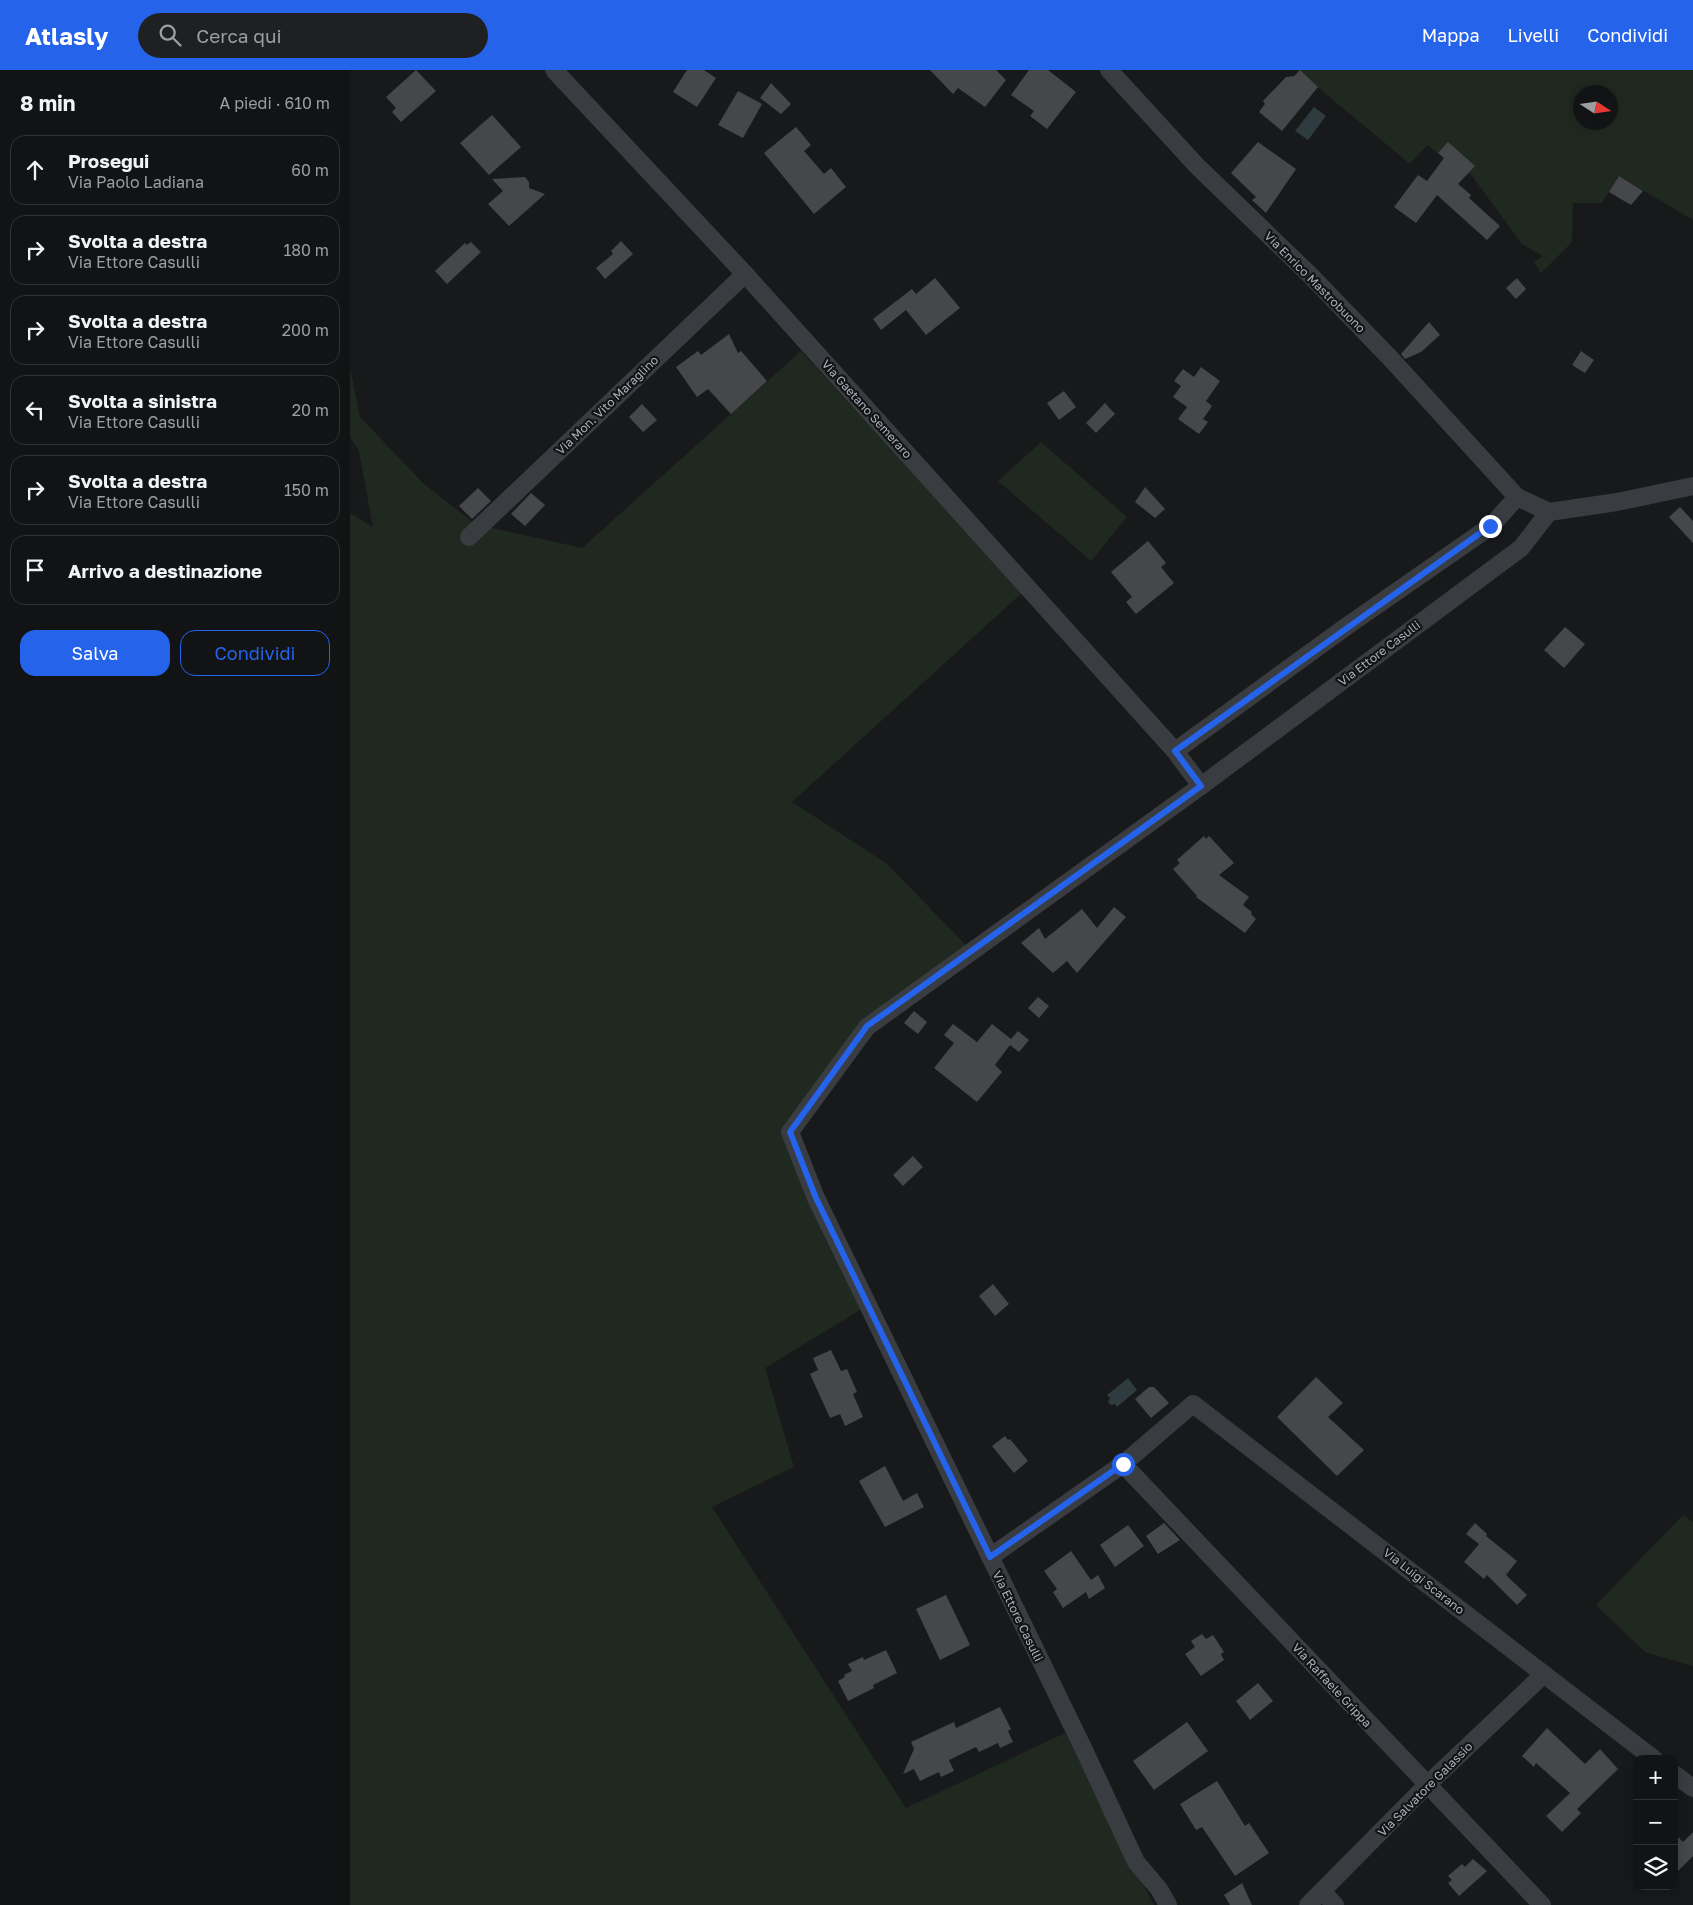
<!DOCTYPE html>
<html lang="it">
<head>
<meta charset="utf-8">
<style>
  body { margin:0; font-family:"Golos Text",sans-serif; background:#1f2022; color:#f1f3f6 }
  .controls { position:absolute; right:15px; bottom:15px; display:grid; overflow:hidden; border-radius:10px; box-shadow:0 2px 12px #0003 }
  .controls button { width:45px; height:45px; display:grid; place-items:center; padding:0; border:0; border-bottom:1px solid #313234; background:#121314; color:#f1f3f6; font:25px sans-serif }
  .compass { position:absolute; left:1223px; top:15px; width:45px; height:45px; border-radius:50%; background:#121314; box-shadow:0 2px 12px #0003; rotate:102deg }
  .stop { position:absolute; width:15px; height:15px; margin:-11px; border:4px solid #2563eb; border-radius:50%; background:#fff }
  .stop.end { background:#2563eb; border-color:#fff; box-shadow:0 1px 5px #0008 }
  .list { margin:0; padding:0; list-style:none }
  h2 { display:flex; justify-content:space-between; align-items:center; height:65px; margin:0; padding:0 20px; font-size:21px }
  h2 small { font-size:16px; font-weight:400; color:#9c9ea0 }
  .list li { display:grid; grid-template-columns:32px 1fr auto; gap:15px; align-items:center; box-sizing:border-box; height:70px; margin:0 10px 10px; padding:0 10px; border:1px solid #313234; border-radius:15px }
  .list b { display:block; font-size:19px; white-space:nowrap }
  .list p { margin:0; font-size:16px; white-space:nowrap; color:#9c9ea0 }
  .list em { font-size:16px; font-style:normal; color:#9c9ea0 }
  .actions { display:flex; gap:10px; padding:15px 20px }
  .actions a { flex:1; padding:11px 0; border:1px solid #2563eb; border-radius:15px; text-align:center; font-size:18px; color:#2563eb }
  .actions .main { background:#2563eb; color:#fff }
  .icon { flex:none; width:28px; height:28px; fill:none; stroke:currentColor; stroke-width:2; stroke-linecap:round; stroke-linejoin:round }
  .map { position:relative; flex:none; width:1343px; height:1835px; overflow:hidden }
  header { display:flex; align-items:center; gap:30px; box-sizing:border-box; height:70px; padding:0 25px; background:#2563eb; color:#fff }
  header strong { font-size:24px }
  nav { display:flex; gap:28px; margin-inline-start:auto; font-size:18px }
  .search { width:350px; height:45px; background:#1f2022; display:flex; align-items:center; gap:12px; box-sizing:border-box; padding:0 18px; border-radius:28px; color:#9c9ea0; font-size:19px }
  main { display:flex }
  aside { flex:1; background:#121314 }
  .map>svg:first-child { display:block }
</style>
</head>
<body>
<header>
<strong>Atlasly</strong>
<div class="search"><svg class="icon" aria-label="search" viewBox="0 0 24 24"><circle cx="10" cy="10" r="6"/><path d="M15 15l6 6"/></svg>Cerca qui</div>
<nav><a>Mappa</a><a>Livelli</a><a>Condividi</a></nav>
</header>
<main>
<aside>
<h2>8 min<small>A piedi · 610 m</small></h2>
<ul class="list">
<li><svg class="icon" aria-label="ahead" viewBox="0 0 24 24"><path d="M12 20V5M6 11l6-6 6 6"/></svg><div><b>Prosegui</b><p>Via Paolo Ladiana</p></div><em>60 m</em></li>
<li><svg class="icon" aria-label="right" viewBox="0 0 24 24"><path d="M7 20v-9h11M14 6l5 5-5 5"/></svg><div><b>Svolta a destra</b><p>Via Ettore Casulli</p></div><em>180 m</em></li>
<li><svg class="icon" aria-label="right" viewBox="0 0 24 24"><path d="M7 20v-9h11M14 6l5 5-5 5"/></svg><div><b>Svolta a destra</b><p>Via Ettore Casulli</p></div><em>200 m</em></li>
<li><svg class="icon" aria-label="left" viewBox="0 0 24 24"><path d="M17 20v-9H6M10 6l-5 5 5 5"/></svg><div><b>Svolta a sinistra</b><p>Via Ettore Casulli</p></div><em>20 m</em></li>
<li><svg class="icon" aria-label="right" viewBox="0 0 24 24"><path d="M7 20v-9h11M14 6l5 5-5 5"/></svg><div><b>Svolta a destra</b><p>Via Ettore Casulli</p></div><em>150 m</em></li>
<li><svg class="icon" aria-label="arrive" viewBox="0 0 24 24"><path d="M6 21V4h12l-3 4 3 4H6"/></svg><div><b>Arrivo a destinazione</b></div></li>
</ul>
<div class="actions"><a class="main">Salva</a><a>Condividi</a></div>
</aside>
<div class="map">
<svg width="1343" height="1835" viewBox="0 0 1343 1835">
  <rect width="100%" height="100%" fill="#18191b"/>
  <!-- green -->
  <g fill="#202920" fill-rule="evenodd">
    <path d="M947,0H1343V150L1269,106L1252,133H1223L1222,172L1191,203L1184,192L1193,186L1172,174L1098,73L1088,83L1077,75L1060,94ZM1230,22H1260V52H1230Z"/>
    <polygon points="451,281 673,522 442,732 536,793 617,876 514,956 440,1059 515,1237 415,1298 444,1397 362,1437 556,1738 715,1663 804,1835 0,1835 0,443 23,457 9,381 0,367 0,297 10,347 73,413 125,454 232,478"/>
    <polygon points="691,372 777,447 741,491 648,411"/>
    <polygon points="1333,1445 1343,1452 1343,1596 1295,1582 1246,1535"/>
  </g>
  <!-- water -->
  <g fill="#2e3b3f">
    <polygon points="964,37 976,46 958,70 945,61"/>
    <polygon points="778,1308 787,1320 767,1337 765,1334 761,1335 758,1332 760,1328 757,1325"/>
  </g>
  <!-- building -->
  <g fill="#45474b">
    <polygon points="66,0 86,21 51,52 42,42 46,38 36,27"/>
    <polygon points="337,0 354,0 366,8 347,37 323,22"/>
    <polygon points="580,0 646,0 656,10 635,37 608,18 603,24"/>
    <polygon points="679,0 698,0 726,22 697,59 680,46 684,41 661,25"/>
    <polygon points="950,0 968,17 932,61 909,42 915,34 913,31 936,7 944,6"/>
    <polygon points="421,13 441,34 431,44 410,28"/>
    <polygon points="388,21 412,34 393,68 368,55"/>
    <polygon points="142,45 171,77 139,105 110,73"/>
    <polygon points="446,57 461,75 454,81 474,104 481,98 496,117 464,144 414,83"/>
    <polygon points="908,72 946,99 916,143 902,130 906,127 881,103"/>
    <polygon points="1098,72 1125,96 1108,114 1121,125 1119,128 1150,156 1137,170 1087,125 1066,153 1044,137 1068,105 1077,111 1094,88 1088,83"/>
    <polygon points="1269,106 1293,121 1281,135 1259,122"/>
    <polygon points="175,107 179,112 179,118 195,124 159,156 138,134 153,121 142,109"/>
    <polygon points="271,171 283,184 255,209 246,198 263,184 261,181"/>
    <polygon points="121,172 131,182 97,214 85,201 115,173 117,175"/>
    <polygon points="585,208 610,238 576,265 556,240 531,260 523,249 562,219 566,224"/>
    <polygon points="1167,208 1176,219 1166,229 1156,218"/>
    <polygon points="1079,252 1090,265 1071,282 1055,289 1051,284"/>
    <polygon points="379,264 388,283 391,281 417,311 381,344 358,319 347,327 326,297 348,281 351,285"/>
    <polygon points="1231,281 1244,290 1235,303 1222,295"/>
    <polygon points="851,297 870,311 856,331 862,336 853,349 858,352 849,364 828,349 837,337 823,327 831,316 824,311 833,299 844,307"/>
    <polygon points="714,321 726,337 709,350 697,333"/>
    <polygon points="755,333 765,344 746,363 736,353"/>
    <polygon points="292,334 307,350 293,362 279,347"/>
    <polygon points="795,417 815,439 805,448 785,432"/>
    <polygon points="128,418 141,431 122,449 109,436"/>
    <polygon points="181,423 195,435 175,456 161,444"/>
    <polygon points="1330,437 1343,451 1343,473 1319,447"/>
    <polygon points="798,471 816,493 811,497 824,513 786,544 776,532 782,527 761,502"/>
    <polygon points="1215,557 1235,574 1214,598 1194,580"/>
    <polygon points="854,766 856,769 859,766 884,793 869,805 899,827 893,835 902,842 901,844 906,849 895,863 846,827 847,826 823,799 830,793 827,790"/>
    <polygon points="764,837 776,847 727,903 717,891 703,903 671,873 689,858 695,869 732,839 747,858"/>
    <polygon points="688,927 699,936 689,948 678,938"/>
    <polygon points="564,941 577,952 568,964 554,953"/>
    <polygon points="603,954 627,972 642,954 661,969 668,961 679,970 669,982 660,975 645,995 652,1002 627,1032 584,998 604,973 594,965"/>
    <polygon points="563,1086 573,1097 553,1116 543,1105"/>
    <polygon points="643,1214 659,1234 645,1246 629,1226"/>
    <polygon points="481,1280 491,1301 497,1299 507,1322 503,1324 513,1347 495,1356 490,1344 480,1348 460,1304 468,1300 463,1288"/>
    <polygon points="966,1307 993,1333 978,1347 1014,1380 987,1406 927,1347"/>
    <polygon points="799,1317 804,1317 819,1333 801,1348 785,1329"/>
    <polygon points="655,1366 658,1370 660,1369 678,1391 664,1403 642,1376"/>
    <polygon points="535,1396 553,1431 567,1423 574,1437 535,1457 509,1411"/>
    <polygon points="814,1453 830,1470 808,1484 796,1466"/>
    <polygon points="1125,1453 1137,1464 1136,1466 1167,1491 1156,1505 1177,1525 1167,1535 1137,1505 1134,1509 1114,1492 1129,1474 1116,1464"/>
    <polygon points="778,1455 794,1476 765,1497 750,1475"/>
    <polygon points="721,1481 741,1510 748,1505 755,1518 739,1529 736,1522 713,1538 703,1522 707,1519 694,1501"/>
    <polygon points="596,1525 620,1575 590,1590 566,1539"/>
    <polygon points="852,1564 856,1569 863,1565 874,1582 871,1584 874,1590 851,1606 835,1584 845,1577 841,1571"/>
    <polygon points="536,1580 547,1603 523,1615 524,1618 498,1631 488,1611 495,1607 494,1605 502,1601 498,1594 513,1587 514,1590"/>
    <polygon points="908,1613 923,1631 900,1650 886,1631"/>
    <polygon points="650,1637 661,1659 658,1661 663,1672 650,1678 648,1673 629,1682 626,1677 599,1690 604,1701 591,1707 589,1702 570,1711 564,1699 553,1704 564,1679 561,1672 604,1652 606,1658"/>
    <polygon points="837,1652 858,1681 804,1720 783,1691"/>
    <polygon points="1197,1658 1235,1694 1250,1679 1268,1699 1227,1739 1231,1743 1212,1762 1196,1746 1220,1723 1186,1693 1184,1697 1172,1686"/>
    <polygon points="867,1711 895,1756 899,1753 919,1783 885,1806 852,1757 846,1760 830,1734"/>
    <polygon points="1343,1762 1343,1786 1324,1805 1324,1763 1333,1772"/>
    <polygon points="1123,1789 1137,1801 1109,1826 1098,1813 1102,1810 1098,1806 1112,1794 1115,1797"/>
    <polygon points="892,1813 902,1835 880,1835 874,1825"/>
  </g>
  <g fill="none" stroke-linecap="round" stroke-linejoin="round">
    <!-- minor -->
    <g stroke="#393c40" stroke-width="18">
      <polyline points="204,0 395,204 825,681"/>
      <polyline points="759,0 847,96 961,206 1041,289 1167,427 1199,442 1267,432 1343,416"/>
      <polyline points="119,467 395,204"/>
      <polyline points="851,716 825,681 997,556 1141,456 1167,427"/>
      <polyline points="773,1394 1192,1835"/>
      <polyline points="640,1487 773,1394 843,1334 1304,1689"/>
      <polyline points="1324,1704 1343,1718"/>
      <polyline points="972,1821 985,1835"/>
      <polyline points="818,1835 809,1819 786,1792 736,1684 466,1128 440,1062 517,957 851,716 1171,478 1199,442"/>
      <polyline points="958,1835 1077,1715 1194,1604"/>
    </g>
  </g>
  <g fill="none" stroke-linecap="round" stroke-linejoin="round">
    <!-- route -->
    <polyline stroke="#2563eb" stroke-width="6" points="773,1394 640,1487 466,1128 440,1062 517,956 851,716 825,681 1140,456"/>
  </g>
  <g text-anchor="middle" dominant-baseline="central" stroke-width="4.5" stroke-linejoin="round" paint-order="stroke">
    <!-- street labels -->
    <g font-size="12" fill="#abb2bb" stroke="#131416">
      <text transform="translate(965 212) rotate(45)">Via Enrico Mastrobuono</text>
      <text transform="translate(257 335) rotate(-44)">Via Mon. Vito Maraglino</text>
      <text transform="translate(517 339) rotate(48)">Via Gaetano Semeraro</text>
      <text transform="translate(1029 583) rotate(-37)">Via Ettore Casulli</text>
      <text transform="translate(1074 1511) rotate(38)">Via Luigi Scarano</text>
      <text transform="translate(668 1546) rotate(64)">Via Ettore Casulli</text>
      <text transform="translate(982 1615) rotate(47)">Via Raffaele Grippa</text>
      <text transform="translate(1075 1719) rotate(-45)">Via Salvatore Galassio</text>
    </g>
  </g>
</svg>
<div class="controls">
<button>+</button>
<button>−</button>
<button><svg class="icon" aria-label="layers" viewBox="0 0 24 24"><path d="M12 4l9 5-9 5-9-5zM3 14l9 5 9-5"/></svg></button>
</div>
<svg class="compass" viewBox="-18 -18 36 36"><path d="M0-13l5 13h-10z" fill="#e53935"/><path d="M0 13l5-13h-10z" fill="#9c9ea0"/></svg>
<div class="stop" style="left:773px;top:1394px"></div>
<div class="stop end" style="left:1140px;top:456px"></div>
</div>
</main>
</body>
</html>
